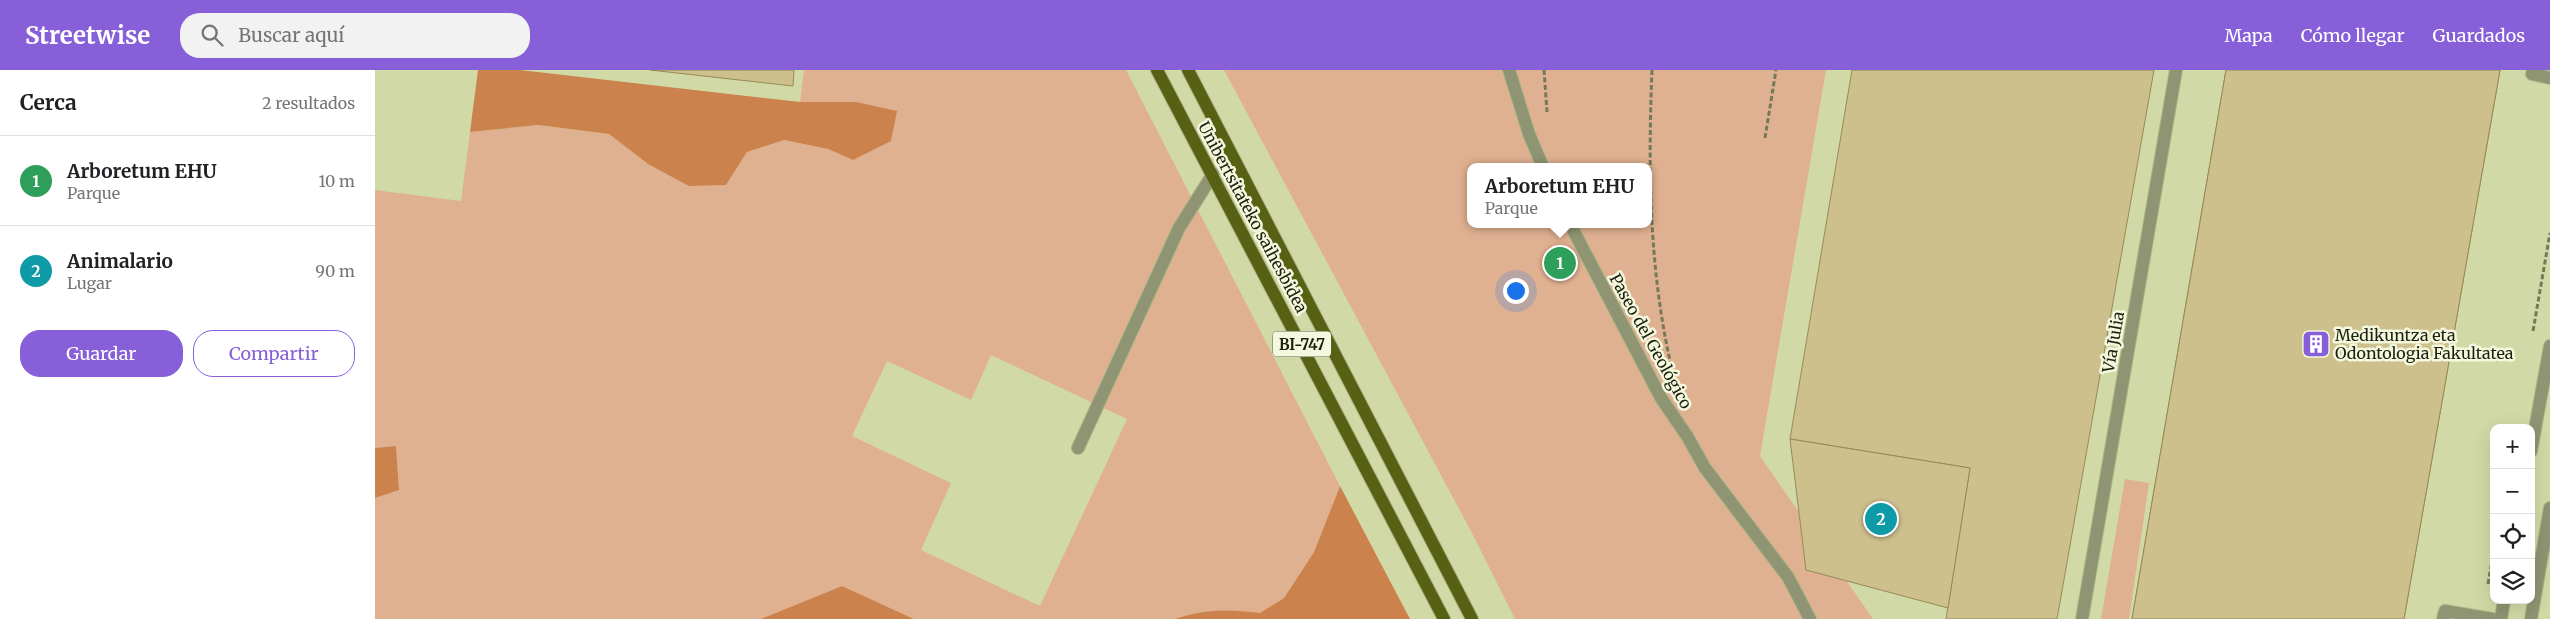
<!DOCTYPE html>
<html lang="es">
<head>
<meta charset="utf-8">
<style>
  body { margin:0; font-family:Merriweather,serif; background:#f2f2f2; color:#202124 }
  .controls { position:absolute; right:15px; bottom:15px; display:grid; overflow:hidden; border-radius:10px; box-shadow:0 5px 20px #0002 }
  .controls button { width:45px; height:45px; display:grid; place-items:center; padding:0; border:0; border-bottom:1px solid #e0e0e0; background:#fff; color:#202124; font:25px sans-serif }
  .you { position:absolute; left:1140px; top:220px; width:18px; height:18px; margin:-12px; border:4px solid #fff; border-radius:50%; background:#1a73e8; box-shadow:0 0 0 8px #1a73e833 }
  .badge { display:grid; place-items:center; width:32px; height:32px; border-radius:50%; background:#875fd9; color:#fff; font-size:16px; font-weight:700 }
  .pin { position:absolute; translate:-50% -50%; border:2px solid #fff; box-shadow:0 1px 5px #0006 }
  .popup { position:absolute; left:1092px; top:93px; width:185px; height:65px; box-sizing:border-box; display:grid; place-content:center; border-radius:10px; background:#fff; filter:drop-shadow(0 1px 4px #0005); font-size:16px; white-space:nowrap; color:#757577 }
  .popup b { font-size:19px; color:#202124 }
  .popup::after { content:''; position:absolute; left:50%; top:100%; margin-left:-10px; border:10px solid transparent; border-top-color:#fff }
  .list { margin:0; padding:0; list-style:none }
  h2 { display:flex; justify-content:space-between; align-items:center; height:65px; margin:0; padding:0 20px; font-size:21px }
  h2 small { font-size:16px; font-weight:400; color:#757577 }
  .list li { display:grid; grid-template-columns:32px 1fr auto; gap:15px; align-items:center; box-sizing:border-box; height:90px; padding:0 20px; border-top:1px solid #e0e0e0 }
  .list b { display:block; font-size:19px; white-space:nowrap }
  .list p { margin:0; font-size:16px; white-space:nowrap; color:#757577 }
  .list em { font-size:16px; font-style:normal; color:#757577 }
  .actions { display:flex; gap:10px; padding:15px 20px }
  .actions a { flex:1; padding:11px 0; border:1px solid #875fd9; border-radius:20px; text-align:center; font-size:18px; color:#875fd9 }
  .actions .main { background:#875fd9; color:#fff }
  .icon { flex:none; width:28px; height:28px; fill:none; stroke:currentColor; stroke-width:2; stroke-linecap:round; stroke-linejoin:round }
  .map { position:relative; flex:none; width:2175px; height:549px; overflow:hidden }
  header { display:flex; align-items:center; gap:30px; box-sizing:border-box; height:70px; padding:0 25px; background:#875fd9; color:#fff }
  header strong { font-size:24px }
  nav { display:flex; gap:28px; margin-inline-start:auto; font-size:18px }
  .search { width:350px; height:45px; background:#f2f2f2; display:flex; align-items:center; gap:12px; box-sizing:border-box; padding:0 18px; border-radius:20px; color:#757577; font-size:19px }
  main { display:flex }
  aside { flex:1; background:#fff }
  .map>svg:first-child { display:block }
</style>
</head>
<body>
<header>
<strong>Streetwise</strong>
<div class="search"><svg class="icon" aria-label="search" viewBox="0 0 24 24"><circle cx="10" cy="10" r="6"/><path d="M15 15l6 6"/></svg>Buscar aquí</div>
<nav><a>Mapa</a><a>Cómo llegar</a><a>Guardados</a></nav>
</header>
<main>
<aside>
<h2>Cerca<small>2 resultados</small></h2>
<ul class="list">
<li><span class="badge" style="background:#2e9e5b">1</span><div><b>Arboretum EHU</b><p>Parque</p></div><em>10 m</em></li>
<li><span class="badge" style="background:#0f9aa8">2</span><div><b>Animalario</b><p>Lugar</p></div><em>90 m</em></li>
</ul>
<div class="actions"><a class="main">Guardar</a><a>Compartir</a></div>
</aside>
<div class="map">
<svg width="2175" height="549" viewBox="0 0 2175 549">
  <rect width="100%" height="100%" fill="#d1daa6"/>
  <!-- green -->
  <g fill="#e0b191" fill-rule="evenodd">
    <path d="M429,0H751L965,416L939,482L909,528L885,544C852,539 830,539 799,549H539L467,516L386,549H0V428L24,419L21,376L0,378V120L86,131L95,62L163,55L234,64L273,94L351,115L372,82L409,70L453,79L478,90L481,32H425ZM616,285L752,349L665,536L546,480L576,413L477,366L512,291L596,330Z"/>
    <path d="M849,0H1451L1385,386L1498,549H1140L1098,465ZM1096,97H1274V154H1096Z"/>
    <polygon points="1750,409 1774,413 1754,549 1726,549"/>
  </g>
  <!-- forest -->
  <g fill="#cb824d">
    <polygon points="103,0 145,0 425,32 481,32 522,41 516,71 478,90 453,79 409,70 372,82 351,115 314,116 273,94 234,64 163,55 95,62"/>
    <polygon points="21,376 24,420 0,428 0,378"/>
    <path d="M965,416L1035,549H799C831,539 852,539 885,543L909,528L939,482Z"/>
    <polygon points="467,516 539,549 386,549"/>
  </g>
  <!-- building -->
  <g fill="#cdc08d" stroke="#968a58">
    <polygon points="275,0 419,0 418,16"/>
    <polygon points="1477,0 1779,0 1682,549 1571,549 1595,398 1415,369"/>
    <polygon points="1851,0 2125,0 2029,549 1757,549"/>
    <polygon points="1851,0 2125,0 2029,549 1757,549"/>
    <polygon points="1415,369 1595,398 1573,538 1431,500"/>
  </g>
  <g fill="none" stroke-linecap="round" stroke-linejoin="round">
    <defs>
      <g id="minor">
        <polyline points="1134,0 1154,64 1168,97"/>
        <polyline points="2158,0 2157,4 2175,8"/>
        <polyline points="1195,154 1286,328 1312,366 1330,398 1413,507 1435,549"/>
        <polyline points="703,378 804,158 838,104"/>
        <polyline points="2156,381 2175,276"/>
        <polyline points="1707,549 1801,0"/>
        <polyline points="2068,549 2070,541 2117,549"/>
        <polyline points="2126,549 2129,530"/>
        <polyline points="2156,549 2175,438"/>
      </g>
      <g id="major">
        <polyline points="782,0 1069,549"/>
        <polyline points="813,0 1097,549"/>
      </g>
    </defs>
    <!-- minor casing -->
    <use href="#minor" stroke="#adb587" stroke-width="14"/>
    <!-- major casing -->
    <use href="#major" stroke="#adb587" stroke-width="14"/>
    <!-- path -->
    <g stroke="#747a57" stroke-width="3" stroke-dasharray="5 2.5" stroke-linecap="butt">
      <polyline points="1169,0 1172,42"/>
      <path d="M1277,0C1273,98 1274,199 1296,295"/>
      <polyline points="1390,68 1401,0"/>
      <polyline points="2158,261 2175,163"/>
      <polyline points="2113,514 2119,480"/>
    </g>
    <!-- minor -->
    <use href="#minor" stroke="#8f9572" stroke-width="12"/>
    <!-- major -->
    <use href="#major" stroke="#586014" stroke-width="12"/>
  </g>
  <!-- icons -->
  <defs>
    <symbol id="building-square" viewBox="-11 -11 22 22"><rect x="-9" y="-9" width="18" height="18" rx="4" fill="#875fd9" stroke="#f3f8de"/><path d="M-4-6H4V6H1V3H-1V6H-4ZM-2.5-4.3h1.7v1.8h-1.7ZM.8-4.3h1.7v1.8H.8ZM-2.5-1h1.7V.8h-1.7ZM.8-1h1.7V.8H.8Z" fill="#fff"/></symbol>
  </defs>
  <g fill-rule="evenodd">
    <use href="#building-square" x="1925" y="258" width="32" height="32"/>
  </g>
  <g text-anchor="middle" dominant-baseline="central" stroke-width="5" stroke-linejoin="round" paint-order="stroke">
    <!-- shield labels -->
    <rect fill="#f3f8de" stroke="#5d614b" stroke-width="1" x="898" y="261.5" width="58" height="25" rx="4"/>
    <g font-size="15" font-weight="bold" fill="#1d200c">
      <text x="927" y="274">BI-747</text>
    </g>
    <!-- street labels -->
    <g font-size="16" fill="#1d200c" stroke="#f3f8de">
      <text transform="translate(878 147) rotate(62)">Unibertsitateko saihesbidea</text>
      <text transform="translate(1276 271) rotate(61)">Paseo del Geológico</text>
      <text transform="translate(1738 272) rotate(-80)">Vía Julia</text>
    </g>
    <!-- poi labels -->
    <g font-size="16" fill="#1d200c" stroke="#f3f8de" text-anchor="start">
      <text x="1960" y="265">Medikuntza eta<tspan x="1960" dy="18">Odontologia Fakultatea</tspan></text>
    </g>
  </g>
</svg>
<div class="controls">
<button>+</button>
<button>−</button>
<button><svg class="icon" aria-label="locate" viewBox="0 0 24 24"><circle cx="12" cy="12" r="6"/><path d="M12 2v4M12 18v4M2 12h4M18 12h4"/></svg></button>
<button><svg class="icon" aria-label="layers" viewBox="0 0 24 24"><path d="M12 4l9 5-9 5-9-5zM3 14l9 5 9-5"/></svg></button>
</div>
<div class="you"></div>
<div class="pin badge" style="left:1185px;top:193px;background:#2e9e5b">1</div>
<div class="popup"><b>Arboretum EHU</b>Parque</div>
<div class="pin badge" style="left:1506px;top:449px;background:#0f9aa8">2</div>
</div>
</main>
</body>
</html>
